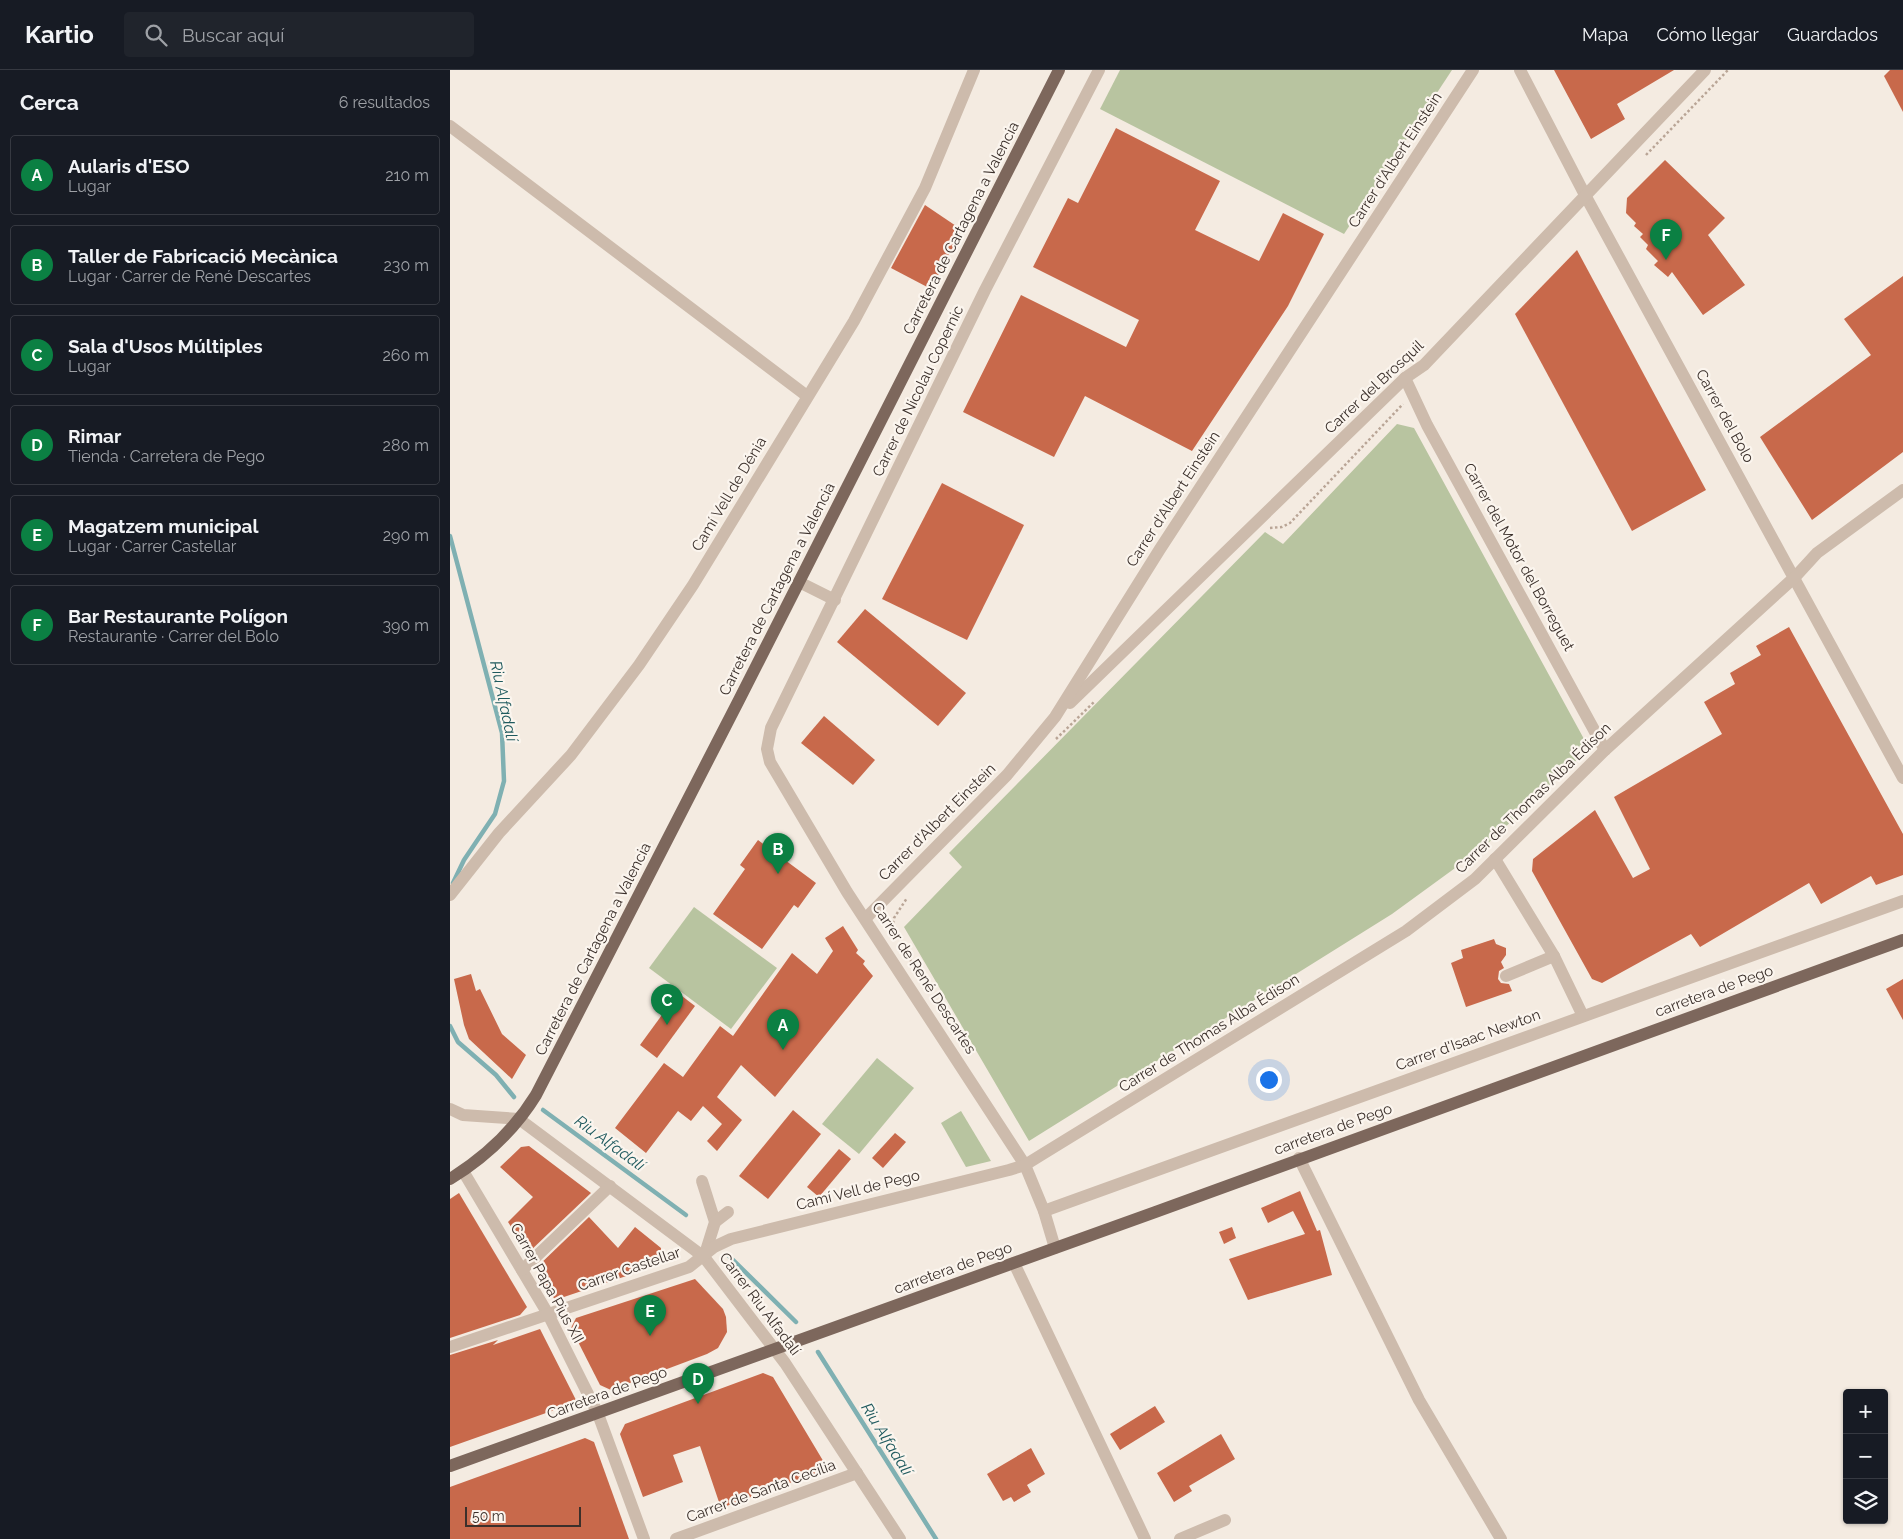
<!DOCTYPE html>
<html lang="es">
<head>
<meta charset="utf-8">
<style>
  body { margin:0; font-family:Raleway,sans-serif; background:#20242c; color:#f1f3f6 }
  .controls { position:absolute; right:15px; bottom:15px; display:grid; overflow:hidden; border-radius:5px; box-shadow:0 1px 4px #0004 }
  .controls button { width:45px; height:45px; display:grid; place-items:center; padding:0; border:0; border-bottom:1px solid #363941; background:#171b24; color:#f1f3f6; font:25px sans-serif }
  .scale { position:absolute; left:15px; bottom:12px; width:116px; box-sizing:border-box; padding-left:5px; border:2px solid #3b302b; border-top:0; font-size:14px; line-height:18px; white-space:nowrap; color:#3b302b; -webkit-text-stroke:4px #fbf5ee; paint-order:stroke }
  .you { position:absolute; left:818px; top:1009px; width:18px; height:18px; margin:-12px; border:4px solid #fff; border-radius:50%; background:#1a73e8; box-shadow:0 0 0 8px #1a73e833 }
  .badge { display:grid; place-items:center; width:32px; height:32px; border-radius:50%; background:#0b8043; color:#fff; font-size:16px; font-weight:700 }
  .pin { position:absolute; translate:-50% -41px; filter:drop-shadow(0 1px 2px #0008) }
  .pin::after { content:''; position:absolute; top:26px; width:18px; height:15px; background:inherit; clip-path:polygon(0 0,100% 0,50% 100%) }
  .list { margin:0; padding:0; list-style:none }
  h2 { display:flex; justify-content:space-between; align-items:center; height:65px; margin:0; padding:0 20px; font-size:21px }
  h2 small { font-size:16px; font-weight:400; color:#9ea1a6 }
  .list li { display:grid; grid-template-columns:32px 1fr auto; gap:15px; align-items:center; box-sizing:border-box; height:80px; margin:0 10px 10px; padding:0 10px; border:1px solid #363941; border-radius:5px }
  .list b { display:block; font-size:19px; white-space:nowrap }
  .list p { margin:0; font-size:16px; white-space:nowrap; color:#9ea1a6 }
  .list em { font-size:16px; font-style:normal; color:#9ea1a6 }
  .icon { flex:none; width:28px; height:28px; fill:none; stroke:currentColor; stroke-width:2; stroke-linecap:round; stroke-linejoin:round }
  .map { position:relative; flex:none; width:1453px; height:1469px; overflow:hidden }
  header { display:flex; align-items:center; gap:30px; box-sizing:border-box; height:70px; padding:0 25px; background:#171b24; border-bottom:1px solid #363941 }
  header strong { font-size:24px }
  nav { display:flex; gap:28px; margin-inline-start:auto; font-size:18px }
  .search { width:350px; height:45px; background:#20242c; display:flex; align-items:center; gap:12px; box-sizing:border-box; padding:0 18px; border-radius:5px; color:#9ea1a6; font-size:19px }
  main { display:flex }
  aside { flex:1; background:#171b24 }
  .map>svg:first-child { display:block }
</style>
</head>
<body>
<header>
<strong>Kartio</strong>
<div class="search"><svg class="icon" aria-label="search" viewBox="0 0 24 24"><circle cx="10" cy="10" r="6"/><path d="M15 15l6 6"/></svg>Buscar aquí</div>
<nav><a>Mapa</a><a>Cómo llegar</a><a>Guardados</a></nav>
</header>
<main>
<aside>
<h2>Cerca<small>6 resultados</small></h2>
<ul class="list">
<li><span class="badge">A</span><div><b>Aularis d'ESO</b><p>Lugar</p></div><em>210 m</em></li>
<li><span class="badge">B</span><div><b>Taller de Fabricació Mecànica</b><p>Lugar · Carrer de René Descartes</p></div><em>230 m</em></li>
<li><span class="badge">C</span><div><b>Sala d'Usos Múltiples</b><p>Lugar</p></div><em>260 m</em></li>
<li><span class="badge">D</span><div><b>Rimar</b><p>Tienda · Carretera de Pego</p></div><em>280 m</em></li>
<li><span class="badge">E</span><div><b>Magatzem municipal</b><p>Lugar · Carrer Castellar</p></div><em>290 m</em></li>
<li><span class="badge">F</span><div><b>Bar Restaurante Polígon</b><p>Restaurante · Carrer del Bolo</p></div><em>390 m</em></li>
</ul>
</aside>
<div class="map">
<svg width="1453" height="1469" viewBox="0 0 1453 1469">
  <rect width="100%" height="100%" fill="#f4ebe1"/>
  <!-- green -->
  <g fill="#b8c4a0">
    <polygon points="670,0 1002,0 894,164 650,39"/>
    <polygon points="947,354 964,358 1134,669 1130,687 1034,777 942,844 579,1071 454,857 512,797 499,783 815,462 833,474"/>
    <polygon points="244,837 327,898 281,959 199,898"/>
    <polygon points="427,988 464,1018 409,1084 372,1054"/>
    <polygon points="511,1041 541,1091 516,1097 491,1053"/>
  </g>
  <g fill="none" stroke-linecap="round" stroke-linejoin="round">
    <!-- stream -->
    <g stroke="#7fb0b2" stroke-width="4.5">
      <polyline points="0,466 52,663 54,711 45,744 14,790 3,813"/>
      <polyline points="0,956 8,972 46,1005 64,1027"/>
      <polyline points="93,1040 236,1145"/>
      <polyline points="279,1186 346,1252"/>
      <polyline points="368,1282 486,1469"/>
    </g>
  </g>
  <!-- building -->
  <g fill="#c8694b">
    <polygon points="1104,0 1224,0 1167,34 1175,49 1141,69"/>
    <polygon points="1440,0 1453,0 1453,42 1434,6"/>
    <polygon points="666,58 770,111 745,160 809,191 833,143 874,164 838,236 742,381 635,326 604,387 513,342 571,225 676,277 689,250 583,197 618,128 628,133"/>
    <polygon points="1215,90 1275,148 1258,165 1295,215 1253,245 1222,202 1218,207 1204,195 1208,191 1196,179 1198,175 1190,167 1193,164 1184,156 1186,153 1176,143 1177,128"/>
    <polygon points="475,135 512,160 481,219 441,198"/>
    <polygon points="1127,180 1256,420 1182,461 1065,244"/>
    <polygon points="1453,206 1453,382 1362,450 1310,367 1421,285 1394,249"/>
    <polygon points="492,413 574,455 517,570 432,529"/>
    <polygon points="415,539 516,623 488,656 387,572"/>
    <polygon points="1339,557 1453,764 1453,805 1426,815 1421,806 1371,834 1359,813 1250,877 1241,864 1152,913 1142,909 1082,801 1083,789 1145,740 1183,808 1200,799 1164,727 1272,664 1254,632 1285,614 1280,603 1311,585 1306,576"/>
    <polygon points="374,646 425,690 403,715 351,673"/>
    <polygon points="308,770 366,813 348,838 344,835 312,879 263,844 295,799 290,795"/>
    <polygon points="393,856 408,880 406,883 415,891 413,894 423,906 325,1027 291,995 267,1027 292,1050 267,1081 257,1071 272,1054 253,1036 241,1051 228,1041 196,1083 165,1058 214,993 233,1007 270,956 283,966 342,883 367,904 383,881 375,868"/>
    <polygon points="1044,869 1046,874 1056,878 1056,885 1051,892 1054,898 1049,901 1048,909 1051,913 1059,914 1062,921 1016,937 1001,893 1013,888 1011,880"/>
    <polygon points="21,904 26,921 30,919 52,964 76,985 62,1009 19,969 14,955 4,909"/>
    <polygon points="1453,909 1453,950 1436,919"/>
    <polygon points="228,923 245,936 207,988 190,975"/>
    <polygon points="343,1040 371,1064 318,1129 289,1106"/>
    <polygon points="445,1063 456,1072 433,1098 422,1088"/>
    <polygon points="79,1076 141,1123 78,1183 58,1152 83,1127 50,1097 71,1077"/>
    <polygon points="389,1079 401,1089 369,1127 357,1117"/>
    <polygon points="850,1121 867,1161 870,1160 882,1205 798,1230 779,1189 855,1164 843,1141 818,1153 811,1138"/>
    <polygon points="9,1123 77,1237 70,1245 0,1268 0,1129"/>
    <polygon points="139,1147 168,1178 185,1157 211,1178 211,1191 206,1196 105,1230 86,1198"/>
    <polygon points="782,1157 786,1168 774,1174 769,1162"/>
    <polygon points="245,1209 273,1239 276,1247 277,1262 268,1278 257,1284 161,1320 150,1315 121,1258 126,1248"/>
    <polygon points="90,1259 127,1332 0,1377 0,1285 48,1270 43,1275"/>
    <polygon points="313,1303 323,1307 378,1399 271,1438 250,1376 223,1385 233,1412 193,1427 170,1364 175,1354"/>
    <polygon points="705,1336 715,1352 670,1380 660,1364"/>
    <polygon points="771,1364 785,1389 739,1416 742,1421 724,1432 707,1403"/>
    <polygon points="135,1368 144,1372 179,1469 0,1469 0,1417"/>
    <polygon points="581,1378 595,1404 577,1415 581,1422 564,1432 561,1427 553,1431 537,1404"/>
  </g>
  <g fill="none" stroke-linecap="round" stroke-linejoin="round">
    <!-- path -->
    <g stroke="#b9a596" stroke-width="2.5" stroke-dasharray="2.5 2.5" stroke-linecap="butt">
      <polyline points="1196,85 1278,0"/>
      <polyline points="820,458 832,457 840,453 953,334"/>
      <polyline points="606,669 645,631"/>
      <polyline points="441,863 444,848 457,828"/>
      <polyline points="451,879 454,880 476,915"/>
    </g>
    <!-- minor -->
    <g stroke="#cdbbac" stroke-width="12">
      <polyline points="1070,0 1135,125 1453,708"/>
      <polyline points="0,56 357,326"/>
      <polyline points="955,308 977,355 1155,680"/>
      <polyline points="349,512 385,530"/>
      <polyline points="620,633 955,308 974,295 1255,0"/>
      <polyline points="1045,789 1104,886 1133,946"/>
      <polyline points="0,825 49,763 121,685 189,595 243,515 404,251 475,118 524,0"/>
      <polyline points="416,848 557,705 605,647 710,479 1023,0"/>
      <polyline points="1056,906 1104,886"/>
      <polyline points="0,1039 13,1045 69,1049 254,1187 335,1293 450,1469"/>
      <polyline points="849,1088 969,1330 1051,1469"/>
      <polyline points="13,1101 98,1244 148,1344 194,1469"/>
      <polyline points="252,1111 265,1152 255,1184"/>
      <polyline points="594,1141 1453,831"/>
      <polyline points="265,1152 278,1142"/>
      <polyline points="605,1178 594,1141 575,1095 397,822 320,692 317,679 321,658 535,220 649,0"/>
      <polyline points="564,1193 695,1469"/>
      <polyline points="72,1200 160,1116"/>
      <polyline points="0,1277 239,1197 264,1177 281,1169 559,1100 575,1095 596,1082 956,861 1025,809 1155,680 1345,507 1367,483 1453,420"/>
      <polyline points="226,1469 407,1403"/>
      <polyline points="730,1469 775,1450"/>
    </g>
    <!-- major -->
    <g stroke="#7d675c" stroke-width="12">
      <path d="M0,1109C34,1088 65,1059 86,1025L289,630L609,0"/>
      <path d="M0,1396C486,1224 968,1045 1453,870"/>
    </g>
  </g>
  <g text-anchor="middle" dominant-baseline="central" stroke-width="4.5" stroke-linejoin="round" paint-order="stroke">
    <!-- street labels -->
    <g font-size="15" fill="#3b302b" stroke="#fbf5ee">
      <text transform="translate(945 90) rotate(-57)">Carrer d'Albert Einstein</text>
      <text transform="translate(511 158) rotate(-63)">Carretera de Cartagena a Valencia</text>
      <text transform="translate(924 317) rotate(-43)">Carrer del Brosquil</text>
      <text transform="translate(468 321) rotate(-64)">Carrer de Nicolau Copernic</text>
      <text transform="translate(1275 346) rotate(61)">Carrer del Bolo</text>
      <text transform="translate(279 424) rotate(-59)">Camí Vell de Dénia</text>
      <text transform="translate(723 429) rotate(-57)">Carrer d'Albert Einstein</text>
      <text transform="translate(1069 487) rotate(61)">Carrer del Motor del Borreguet</text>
      <text transform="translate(327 519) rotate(-63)">Carretera de Cartagena a Valencia</text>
      <text transform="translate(1083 728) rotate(-44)">Carrer de Thomas Alba Édison</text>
      <text transform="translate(487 752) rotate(-45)">Carrer d'Albert Einstein</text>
      <text transform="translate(143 879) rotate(-63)">Carretera de Cartagena a Valencia</text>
      <text transform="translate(474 908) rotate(57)">Carrer de René Descartes</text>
      <text transform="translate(1264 921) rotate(-20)">carretera de Pego</text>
      <text transform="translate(759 963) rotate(-32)">Carrer de Thomas Alba Édison</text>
      <text transform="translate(1018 970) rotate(-20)">Carrer d'Isaac Newton</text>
      <text transform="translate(883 1059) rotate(-20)">carretera de Pego</text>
      <text transform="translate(408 1120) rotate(-14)">Camí Vell de Pego</text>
      <text transform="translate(503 1198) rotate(-20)">carretera de Pego</text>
      <text transform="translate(179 1199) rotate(-19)">Carrer Castellar</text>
      <text transform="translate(97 1213) rotate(61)">Carrer Papa Pius XII</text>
      <text transform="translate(310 1234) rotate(53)">Carrer Riu Alfadalí</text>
      <text transform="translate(157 1323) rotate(-20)">Carretera de Pego</text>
      <text transform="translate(311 1421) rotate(-20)">Carrer de Santa Cecília</text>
    </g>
    <!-- water labels -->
    <g font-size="16" font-style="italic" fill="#1f5a5e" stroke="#fbf5ee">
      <text transform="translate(54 631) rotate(78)">Riu Alfadalí</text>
      <text transform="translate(160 1073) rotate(36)">Riu Alfadalí</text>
      <text transform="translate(437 1369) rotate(58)">Riu Alfadalí</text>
    </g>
  </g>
</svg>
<div class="controls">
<button>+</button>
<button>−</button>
<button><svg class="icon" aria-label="layers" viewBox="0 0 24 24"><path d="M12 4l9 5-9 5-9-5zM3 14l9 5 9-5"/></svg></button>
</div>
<div class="scale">50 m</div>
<div class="you"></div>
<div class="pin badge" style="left:333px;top:980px">A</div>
<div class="pin badge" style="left:328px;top:804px">B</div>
<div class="pin badge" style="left:217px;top:955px">C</div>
<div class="pin badge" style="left:248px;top:1334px">D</div>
<div class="pin badge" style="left:200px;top:1266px">E</div>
<div class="pin badge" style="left:1216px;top:190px">F</div>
</div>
</main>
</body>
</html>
